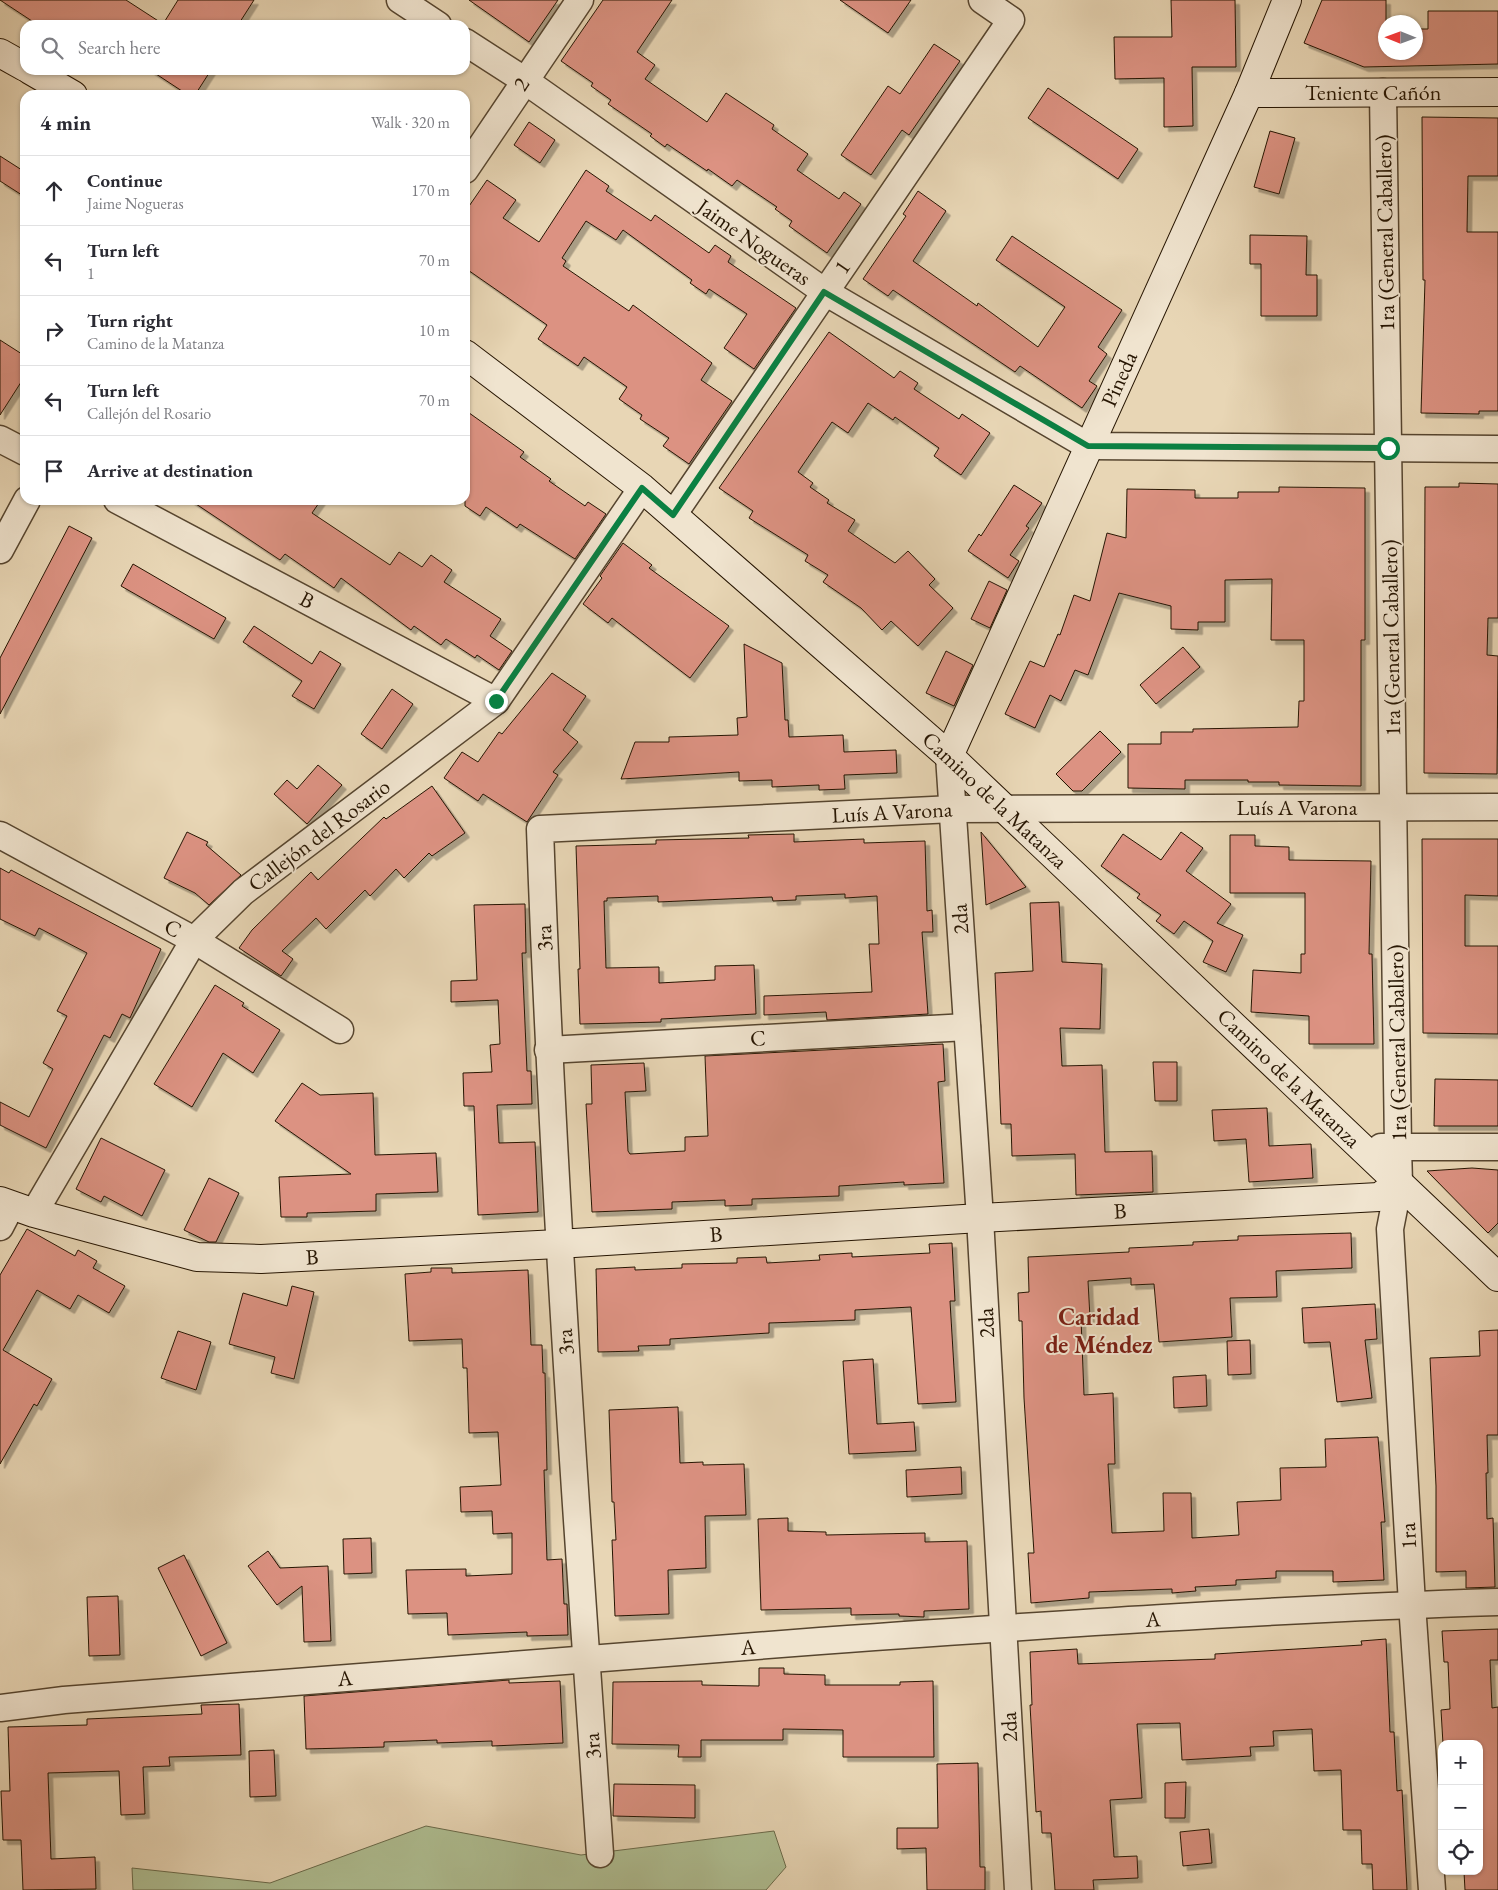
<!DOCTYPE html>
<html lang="en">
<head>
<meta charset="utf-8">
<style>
  body { margin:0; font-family:"EB Garamond",serif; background:#f7f7f7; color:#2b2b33 }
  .controls { position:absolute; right:15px; bottom:15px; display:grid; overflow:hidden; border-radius:10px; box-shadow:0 1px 4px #0004 }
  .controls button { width:45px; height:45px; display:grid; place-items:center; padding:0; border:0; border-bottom:1px solid #e1e1e2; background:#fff; color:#2b2b33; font:25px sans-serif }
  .compass { position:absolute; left:1378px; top:15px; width:45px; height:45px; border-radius:50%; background:#fff; box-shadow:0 1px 4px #0004; rotate:271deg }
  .stop { position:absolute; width:15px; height:15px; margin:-11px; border:4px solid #0b8043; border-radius:50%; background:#fff }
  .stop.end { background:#0b8043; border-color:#fff; box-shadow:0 1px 5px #0008 }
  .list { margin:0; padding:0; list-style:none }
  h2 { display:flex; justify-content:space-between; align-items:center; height:65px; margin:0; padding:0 20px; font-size:21px }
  h2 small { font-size:16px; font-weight:400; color:#7c7c81 }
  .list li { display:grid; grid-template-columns:32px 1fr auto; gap:15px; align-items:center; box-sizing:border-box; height:70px; padding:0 20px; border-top:1px solid #e1e1e2 }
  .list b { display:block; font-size:19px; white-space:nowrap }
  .list p { margin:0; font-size:16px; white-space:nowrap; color:#7c7c81 }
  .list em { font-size:16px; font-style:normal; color:#7c7c81 }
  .icon { flex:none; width:28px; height:28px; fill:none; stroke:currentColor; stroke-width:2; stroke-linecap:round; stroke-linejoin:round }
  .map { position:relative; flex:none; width:1498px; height:1890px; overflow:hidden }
  .search { position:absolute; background:#fff; box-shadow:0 1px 4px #0004; left:20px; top:20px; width:450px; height:55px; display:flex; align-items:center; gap:12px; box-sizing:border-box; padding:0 18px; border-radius:15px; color:#7c7c81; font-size:19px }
  .panel { position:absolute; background:#fff; box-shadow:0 1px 4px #0004; left:20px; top:90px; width:450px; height:415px; border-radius:15px }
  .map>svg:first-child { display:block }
</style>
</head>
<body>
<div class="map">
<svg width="1498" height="1890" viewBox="0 0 1498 1890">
  <defs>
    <filter id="shadow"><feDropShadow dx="4.5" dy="4.5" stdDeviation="0" flood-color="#0004"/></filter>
  </defs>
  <rect width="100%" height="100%" fill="#e8d6b5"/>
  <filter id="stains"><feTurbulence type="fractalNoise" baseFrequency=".004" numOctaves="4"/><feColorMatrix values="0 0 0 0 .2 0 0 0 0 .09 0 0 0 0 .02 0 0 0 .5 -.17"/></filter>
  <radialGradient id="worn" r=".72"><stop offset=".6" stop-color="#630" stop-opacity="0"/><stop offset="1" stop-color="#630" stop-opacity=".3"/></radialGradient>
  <!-- green -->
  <polygon fill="#afbf93" stroke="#6a6a4a" points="426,1826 581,1855 774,1831 786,1867 766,1890 133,1890 132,1868 270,1883"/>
  <!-- building -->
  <g fill="#dc9282" stroke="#261502" filter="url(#shadow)">
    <polygon points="0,0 126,0 163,24 178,0 254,0 238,25 38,25"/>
    <polygon points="469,0 558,0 529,42"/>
    <polygon points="603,0 672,0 637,52 655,65 645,79 707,122 726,93 774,125 772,129 808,154 797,170 839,199 844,192 861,204 827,253 789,226 792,221 775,209 777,207 737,180 732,186 708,169 707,171 667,144 665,147 650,136 652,134 608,104 611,100 591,86 593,83 561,61"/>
    <polygon points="840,0 911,0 888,33"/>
    <polygon points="1171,0 1235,0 1236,67 1192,67 1193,126 1164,127 1164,78 1115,79 1114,37 1172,37"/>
    <polygon points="1322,0 1386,0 1386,52 1416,52 1416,29 1428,29 1428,11 1498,11 1498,64 1364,67 1304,43"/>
    <polygon points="934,44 960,61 909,135 902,130 871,175 841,155 888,86 900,94"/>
    <polygon points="150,70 211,70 195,95 188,95"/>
    <polygon points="1048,88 1138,149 1118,179 1028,118"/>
    <polygon points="1422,117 1498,118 1498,176 1468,176 1467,232 1498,232 1498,411 1479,411 1479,414 1421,413 1425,280 1423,280"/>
    <polygon points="529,122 555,140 540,163 514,145"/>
    <polygon points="1270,131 1295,138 1279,194 1254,187"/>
    <polygon points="0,156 25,172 25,197 0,181"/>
    <polygon points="586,170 609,186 606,191 651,221 655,215 709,253 715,245 731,256 728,262 796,308 754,369 724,348 747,314 709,289 706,294 690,283 692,280 623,230 616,240 586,221 562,258 566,261 563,266 629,311 633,305 712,363 701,380 732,401 689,464 663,446 669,438 640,419 642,415 619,399 627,387 584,357 578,366 538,339 547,325 465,268 465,212 487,180 516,200 503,218 539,242"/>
    <polygon points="918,191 946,211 913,261 977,306 978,303 1038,347 1065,307 996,260 1012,236 1122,310 1098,347 1107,354 1089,381 1097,386 1082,408 1020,366 1015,372 893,290 888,296 863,279 906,216 903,214"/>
    <polygon points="1250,235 1307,236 1306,275 1317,275 1317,316 1261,316 1261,264 1250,264"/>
    <polygon points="829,332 894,378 900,371 918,383 914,389 959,419 962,414 990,433 961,475 934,456 939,448 895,417 893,420 868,403 848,433 832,422 798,472 813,483 810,487 829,500 827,503 855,520 848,531 895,563 908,551 935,579 929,585 953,608 918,646 891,621 882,630 861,608 823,582 828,575 805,561 808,555 749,518 753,511 719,488"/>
    <polygon points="0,340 25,356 25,376 0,415"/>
    <polygon points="465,410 524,452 520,457 551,479 549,481 585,506 588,502 606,514 575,559 520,524 517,528 486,507 480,516 465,506"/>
    <polygon points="1459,483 1498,484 1498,618 1488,618 1487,655 1498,656 1497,774 1424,773 1425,487 1459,487"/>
    <polygon points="1014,485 1042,503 1026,526 1029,528 1010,555 1019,561 1008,578 968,551 979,534 981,536"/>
    <polygon points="1279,487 1365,488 1365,640 1361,640 1361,786 1279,785 1279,782 1248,782 1248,780 1185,780 1185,789 1128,788 1128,744 1161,744 1161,732 1193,732 1193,729 1298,727 1299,701 1304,701 1304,640 1271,640 1272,579 1225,580 1225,622 1198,622 1198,630 1171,629 1171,606 1119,593 1088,675 1075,670 1061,701 1050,695 1035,728 1005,714 1030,661 1044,667 1058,634 1060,635 1074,595 1090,601 1107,533 1126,538 1127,489 1195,490 1195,498 1238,498 1238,492 1279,492"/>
    <polygon points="190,500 321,500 312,513 390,565 399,552 422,567 431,555 452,570 444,582 501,619 490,636 512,651 499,670 477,655 475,658 446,639 441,645 414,626 411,630 341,578 334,588 285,554 280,560"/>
    <polygon points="69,526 92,538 0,714 0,658"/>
    <polygon points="623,543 652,565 649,568 729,626 690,678 612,618 608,623 583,604 602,578 600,576"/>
    <polygon points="133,564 226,618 214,639 121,586"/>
    <polygon points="989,581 1007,590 990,628 971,619"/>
    <polygon points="254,626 312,664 320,651 341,664 314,709 292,696 302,681 243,642"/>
    <polygon points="744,644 782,663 785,720 788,720 789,737 843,735 844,752 896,750 897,773 844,775 845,789 819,790 819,785 772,787 772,780 739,781 739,772 621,779 635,742 669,742 669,737 738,735 737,718 747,717"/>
    <polygon points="1183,647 1200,667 1156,704 1140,685"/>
    <polygon points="946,651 973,665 954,706 926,693"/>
    <polygon points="552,673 586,696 563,730 578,742 553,772 558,775 527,822 483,794 478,801 444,778 462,752 478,762 499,732 502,734"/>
    <polygon points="392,689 413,704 382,749 361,734"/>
    <polygon points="1100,731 1121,752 1082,791 1073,791 1056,774"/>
    <polygon points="318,765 342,785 307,824 274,794 287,780 297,789"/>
    <polygon points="432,786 465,833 432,856 429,853 404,878 396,869 370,896 365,890 326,929 316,918 282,951 293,959 281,976 239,948 252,930 311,872 318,880 384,817 386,819"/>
    <polygon points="187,832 208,842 206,845 241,875 209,905 195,893 164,878"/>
    <polygon points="981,832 1026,887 986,905"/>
    <polygon points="1181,832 1203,848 1186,871 1231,904 1217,923 1243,935 1226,972 1203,962 1213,941 1184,921 1174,934 1156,921 1161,915 1137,898 1140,894 1101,866 1123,834 1161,860"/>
    <polygon points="794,834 794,842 864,839 864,843 925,841 927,911 932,910 933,932 922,932 928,1014 827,1020 826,1012 764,1015 764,996 872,992 869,944 879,944 877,896 845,898 845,894 796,896 796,900 773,901 772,897 658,902 658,896 607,898 607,901 604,901 606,968 659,967 659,983 715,980 715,966 754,965 756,1014 661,1019 661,1022 580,1024 578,969 580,969 576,846 656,844 656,840 749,838 748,835"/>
    <polygon points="1230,835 1255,835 1255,846 1289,847 1289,860 1371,861 1369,954 1372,954 1374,1044 1309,1044 1309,1016 1251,1012 1253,970 1301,973 1301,954 1305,954 1305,893 1230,893"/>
    <polygon points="1422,839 1498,839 1498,896 1465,895 1465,946 1498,946 1498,1034 1423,1033"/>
    <polygon points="0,868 9,873 11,870 161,949 130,1018 122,1014 110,1038 104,1035 46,1148 0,1125 0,1102 29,1117 53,1069 43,1063 67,1016 57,1011 87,953 39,928 35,936 0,919"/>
    <polygon points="1059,902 1062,962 1102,964 1100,1029 1060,1028 1062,1066 1102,1065 1105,1152 1152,1151 1153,1192 1076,1195 1075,1154 1012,1156 1011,1124 1001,1124 995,973 1033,971 1030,903"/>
    <polygon points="525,904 526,953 522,953 527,1071 531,1071 532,1104 497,1105 499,1143 535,1142 538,1212 478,1215 474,1106 464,1106 463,1073 492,1072 490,1045 500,1044 498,1000 451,1002 451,981 477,980 474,905"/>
    <polygon points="215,985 244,1003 242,1006 280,1030 253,1073 223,1053 192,1107 154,1084"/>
    <polygon points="943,1044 945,1081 938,1082 944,1183 904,1185 904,1182 839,1186 839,1196 752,1199 752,1205 725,1206 725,1200 672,1202 672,1209 592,1212 586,1104 592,1104 591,1065 644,1063 646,1091 625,1092 628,1151 630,1154 685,1151 685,1137 708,1136 705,1056"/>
    <polygon points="1153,1062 1177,1062 1177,1101 1155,1101"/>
    <polygon points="1435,1079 1498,1080 1498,1126 1434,1126"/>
    <polygon points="302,1083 320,1095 373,1093 375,1155 436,1153 438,1192 376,1194 376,1211 307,1213 307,1217 281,1217 279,1177 351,1174 275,1121"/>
    <polygon points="1267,1108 1269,1146 1311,1144 1313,1178 1249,1182 1246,1139 1214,1141 1212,1110"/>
    <polygon points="101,1138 165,1170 142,1216 104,1196 101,1202 76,1189"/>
    <polygon points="1472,1168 1498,1170 1498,1223 1488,1233 1427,1171"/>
    <polygon points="209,1178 239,1193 216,1242 209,1242 184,1230"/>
    <polygon points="27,1229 75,1256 78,1250 97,1261 93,1268 125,1286 109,1313 78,1295 70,1309 37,1290 3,1350 52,1379 37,1406 34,1404 0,1464 0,1275"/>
    <polygon points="1351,1233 1352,1268 1276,1271 1277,1297 1230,1298 1232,1337 1159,1342 1154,1284 1131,1285 1131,1278 1088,1281 1090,1318 1081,1318 1084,1395 1113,1393 1115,1464 1108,1464 1112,1533 1164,1531 1163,1493 1191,1493 1192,1538 1239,1535 1237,1502 1281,1500 1280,1468 1326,1467 1325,1439 1378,1437 1385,1522 1381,1522 1384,1580 1333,1582 1333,1571 1276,1571 1276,1578 1236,1580 1236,1585 1195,1587 1196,1591 1172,1593 1172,1589 1089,1592 1089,1598 1031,1603 1028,1553 1034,1553 1024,1398 1022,1321 1019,1321 1018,1293 1029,1292 1028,1257 1129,1252 1129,1248 1193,1245 1193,1242 1238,1240 1238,1236"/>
    <polygon points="952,1243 955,1301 950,1301 956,1402 918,1404 911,1307 855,1310 855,1320 769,1323 769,1333 670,1339 670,1345 638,1346 639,1351 598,1352 596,1269 635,1267 635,1270 682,1268 682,1264 737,1263 737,1258 766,1257 767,1263 820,1260 819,1255 852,1253 852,1257 930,1253 929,1244"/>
    <polygon points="431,1268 452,1268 452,1273 528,1270 531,1345 542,1345 543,1373 545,1373 547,1470 544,1470 547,1560 562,1559 564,1604 567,1604 568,1635 527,1636 527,1632 448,1635 447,1613 408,1614 406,1570 466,1569 466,1576 512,1574 512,1533 493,1534 492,1511 461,1512 460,1487 501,1485 498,1432 469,1433 467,1368 463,1368 462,1339 409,1341 405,1274 431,1272"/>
    <polygon points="292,1286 314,1292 294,1379 271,1373 275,1357 229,1344 243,1293 287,1306"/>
    <polygon points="1375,1304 1377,1339 1365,1340 1372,1398 1337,1402 1330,1342 1304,1343 1302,1308"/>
    <polygon points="1498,1330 1498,1435 1487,1435 1488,1473 1486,1473 1487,1519 1493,1518 1495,1587 1466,1588 1466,1571 1436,1572 1436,1486 1430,1358 1480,1356 1479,1331"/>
    <polygon points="178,1331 211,1342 196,1390 161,1378"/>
    <polygon points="1250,1340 1251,1374 1228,1375 1227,1341"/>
    <polygon points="873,1359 877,1424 914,1422 916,1451 849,1454 843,1361"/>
    <polygon points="1206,1375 1207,1406 1174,1408 1173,1377"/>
    <polygon points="678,1407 680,1463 703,1462 703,1465 744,1464 746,1515 705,1516 706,1568 668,1570 669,1614 615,1616 612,1540 616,1540 614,1502 612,1502 609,1410"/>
    <polygon points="961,1467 962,1494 907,1497 906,1470"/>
    <polygon points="788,1518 788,1531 826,1532 826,1535 925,1533 925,1542 967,1541 969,1609 924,1611 924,1617 899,1616 899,1614 851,1615 851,1608 761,1610 758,1519"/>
    <polygon points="371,1538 372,1573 344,1574 343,1539"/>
    <polygon points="268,1551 280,1568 328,1566 331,1641 304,1642 302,1586 277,1605 248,1566"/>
    <polygon points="184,1555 227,1643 201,1656 158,1568"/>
    <polygon points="118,1596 120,1655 89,1656 87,1597"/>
    <polygon points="1498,1629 1498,1660 1490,1660 1492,1708 1498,1707 1498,1890 1465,1890 1464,1872 1479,1871 1479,1744 1443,1744 1441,1710 1450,1709 1448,1662 1444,1662 1442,1631"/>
    <polygon points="1386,1639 1390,1732 1394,1732 1397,1791 1402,1790 1407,1890 1373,1890 1372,1864 1362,1864 1361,1830 1343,1830 1341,1770 1314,1771 1312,1729 1273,1731 1274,1746 1250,1747 1251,1756 1182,1760 1180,1723 1137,1724 1142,1798 1110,1800 1114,1857 1137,1856 1138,1878 1093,1880 1094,1890 1055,1890 1051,1833 1042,1833 1041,1811 1036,1812 1030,1705 1032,1705 1030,1652 1077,1649 1078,1664 1157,1661 1215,1659 1215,1654 1362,1645 1361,1641"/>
    <polygon points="759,1668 784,1668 784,1674 825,1675 825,1685 900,1685 900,1682 933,1681 934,1757 843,1757 843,1730 783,1729 783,1740 701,1740 701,1757 678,1757 679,1745 612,1744 613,1682 702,1681 702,1685 759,1686"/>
    <polygon points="509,1680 509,1683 560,1681 563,1743 492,1746 492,1741 437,1743 437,1740 384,1742 384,1747 306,1749 304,1696"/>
    <polygon points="239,1704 241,1755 169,1757 170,1766 143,1767 145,1814 121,1815 119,1771 48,1773 51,1859 95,1857 96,1889 23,1890 21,1840 3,1840 1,1791 10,1791 8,1727 87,1725 87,1719 202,1714 201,1705"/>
    <polygon points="274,1750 276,1796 250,1797 249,1751"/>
    <polygon points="978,1763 980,1867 985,1867 985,1890 927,1890 926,1848 897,1849 897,1828 938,1828 937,1764"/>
    <polygon points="1186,1782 1185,1818 1165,1818 1165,1783"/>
    <polygon points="614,1784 695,1785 695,1818 613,1816"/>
    <polygon points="1209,1829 1212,1863 1183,1866 1180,1832"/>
  </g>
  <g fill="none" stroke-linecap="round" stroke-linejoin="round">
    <defs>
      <g id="street">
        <polyline points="400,0 438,25"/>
        <polyline points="465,42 524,80 825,292 1088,446 1498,449"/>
        <polyline points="1383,92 1398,1147 1399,1183 1390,1229 1412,1604 1432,1890"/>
        <polyline points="465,170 580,0"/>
        <polyline points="0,439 25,452"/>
        <polyline points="117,500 496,701"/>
        <polyline points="673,515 1011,20 982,0"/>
        <polyline points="0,550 27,500"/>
        <polyline points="949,756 980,1218 1018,1890"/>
        <polyline points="0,835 194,940 340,1030"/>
        <polyline points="548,1050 967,1027"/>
        <polyline points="1381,1147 1498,1147"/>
        <polyline points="34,1213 194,940 243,892 496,701 642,488"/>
        <polyline points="0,1227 11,1206"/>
        <path d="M0,1708L64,1700C316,1680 568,1660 820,1641C1046,1625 1272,1609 1498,1602"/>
        <path d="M600,1854C576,1513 552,1171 540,829L953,809L1498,807"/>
      </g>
      <g id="secondary">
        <polyline points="0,53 25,67"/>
        <polyline points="30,70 73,95"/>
        <polyline points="1249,93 1498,92"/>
        <polyline points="465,354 642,488 949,756 1498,1277"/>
        <polyline points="949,756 1249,93 1287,0"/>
        <polyline points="0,1201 34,1213 197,1257 261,1259 558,1244 980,1218 1379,1197 1399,1183"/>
      </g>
    </defs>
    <!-- street casing -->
    <use href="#street" stroke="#56452f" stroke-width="29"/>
    <!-- secondary casing -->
    <use href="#secondary" stroke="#261502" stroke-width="30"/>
    <!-- street -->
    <use href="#street" stroke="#f0e4cf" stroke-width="26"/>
    <!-- secondary -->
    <use href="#secondary" stroke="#f0e4cf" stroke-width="28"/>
  </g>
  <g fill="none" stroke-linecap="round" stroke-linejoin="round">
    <!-- route -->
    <polyline stroke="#0b8043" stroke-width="6" points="496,701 642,488 673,515 824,292 1088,446 1388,448"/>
  </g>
  <g text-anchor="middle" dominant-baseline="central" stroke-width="4" stroke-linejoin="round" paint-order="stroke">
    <!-- street labels -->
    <g font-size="22" fill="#261502" stroke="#f0e4cf">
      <text transform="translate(521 84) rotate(-56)">2</text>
      <text x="1373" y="92">Teniente Cañón</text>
      <text transform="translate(1385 233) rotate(-91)">1ra (General Caballero)</text>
      <text transform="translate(754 242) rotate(35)">Jaime Nogueras</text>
      <text transform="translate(842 267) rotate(-56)">1</text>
      <text transform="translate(1119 379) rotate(-66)">Pineda</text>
      <text transform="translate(307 600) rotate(28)">B</text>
      <text transform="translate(1391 638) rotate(-91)">1ra (General Caballero)</text>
      <text transform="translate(995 800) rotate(43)">Camino de la Matanza</text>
      <text x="1297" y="807">Luís A Varona</text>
      <text transform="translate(892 812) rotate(-3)">Luís A Varona</text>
      <text transform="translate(319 835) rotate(-37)">Callejón del Rosario</text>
      <text transform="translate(960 919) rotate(-94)">2da</text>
      <text transform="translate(173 928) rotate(28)">C</text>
      <text transform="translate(544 938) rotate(-92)">3ra</text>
      <text transform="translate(758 1038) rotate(-3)">C</text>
      <text transform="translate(1397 1043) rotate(-91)">1ra (General Caballero)</text>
      <text transform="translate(1289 1078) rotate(44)">Camino de la Matanza</text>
      <text transform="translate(1120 1211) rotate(-3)">B</text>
      <text transform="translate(716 1234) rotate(-4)">B</text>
      <text transform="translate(312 1257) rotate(-3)">B</text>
      <text transform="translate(986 1323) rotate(-93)">2da</text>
      <text transform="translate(565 1342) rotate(-94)">3ra</text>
      <text transform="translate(1408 1536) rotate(-93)">1ra</text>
      <text transform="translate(1153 1619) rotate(-3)">A</text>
      <text transform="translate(748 1647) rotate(-4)">A</text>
      <text transform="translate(345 1678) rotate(-5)">A</text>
      <text transform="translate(1009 1727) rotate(-93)">2da</text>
      <text transform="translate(592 1746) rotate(-94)">3ra</text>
    </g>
    <!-- neighbourhood labels -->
    <g font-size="24" font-weight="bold" fill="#7a1f14" stroke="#f0e4cf">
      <text x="1099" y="1316">Caridad<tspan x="1099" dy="28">de Méndez</tspan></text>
    </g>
  </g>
  <rect width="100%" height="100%" filter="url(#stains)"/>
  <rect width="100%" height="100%" fill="url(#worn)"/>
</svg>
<div class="controls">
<button>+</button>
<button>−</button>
<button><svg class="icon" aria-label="locate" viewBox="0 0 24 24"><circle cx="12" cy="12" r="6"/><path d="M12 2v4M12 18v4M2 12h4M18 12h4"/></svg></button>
</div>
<svg class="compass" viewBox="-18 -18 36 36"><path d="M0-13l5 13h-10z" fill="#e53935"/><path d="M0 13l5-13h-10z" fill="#7c7c81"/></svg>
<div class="stop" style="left:1388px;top:448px"></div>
<div class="stop end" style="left:496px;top:701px"></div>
<div class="search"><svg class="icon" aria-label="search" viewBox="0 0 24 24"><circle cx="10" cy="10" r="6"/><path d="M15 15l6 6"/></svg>Search here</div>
<section class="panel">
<h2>4 min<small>Walk · 320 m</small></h2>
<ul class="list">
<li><svg class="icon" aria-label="ahead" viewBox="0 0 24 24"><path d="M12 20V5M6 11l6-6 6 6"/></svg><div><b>Continue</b><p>Jaime Nogueras</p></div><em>170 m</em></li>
<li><svg class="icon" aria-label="left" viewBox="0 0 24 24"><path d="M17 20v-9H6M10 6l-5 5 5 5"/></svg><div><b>Turn left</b><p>1</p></div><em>70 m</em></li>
<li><svg class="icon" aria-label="right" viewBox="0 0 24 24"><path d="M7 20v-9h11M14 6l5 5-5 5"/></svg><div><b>Turn right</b><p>Camino de la Matanza</p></div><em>10 m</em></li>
<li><svg class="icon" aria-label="left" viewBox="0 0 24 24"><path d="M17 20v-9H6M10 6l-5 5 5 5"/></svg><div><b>Turn left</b><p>Callejón del Rosario</p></div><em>70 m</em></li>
<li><svg class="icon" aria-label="arrive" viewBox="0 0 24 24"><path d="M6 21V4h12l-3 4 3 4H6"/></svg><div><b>Arrive at destination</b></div></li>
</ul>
</section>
</div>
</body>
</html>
